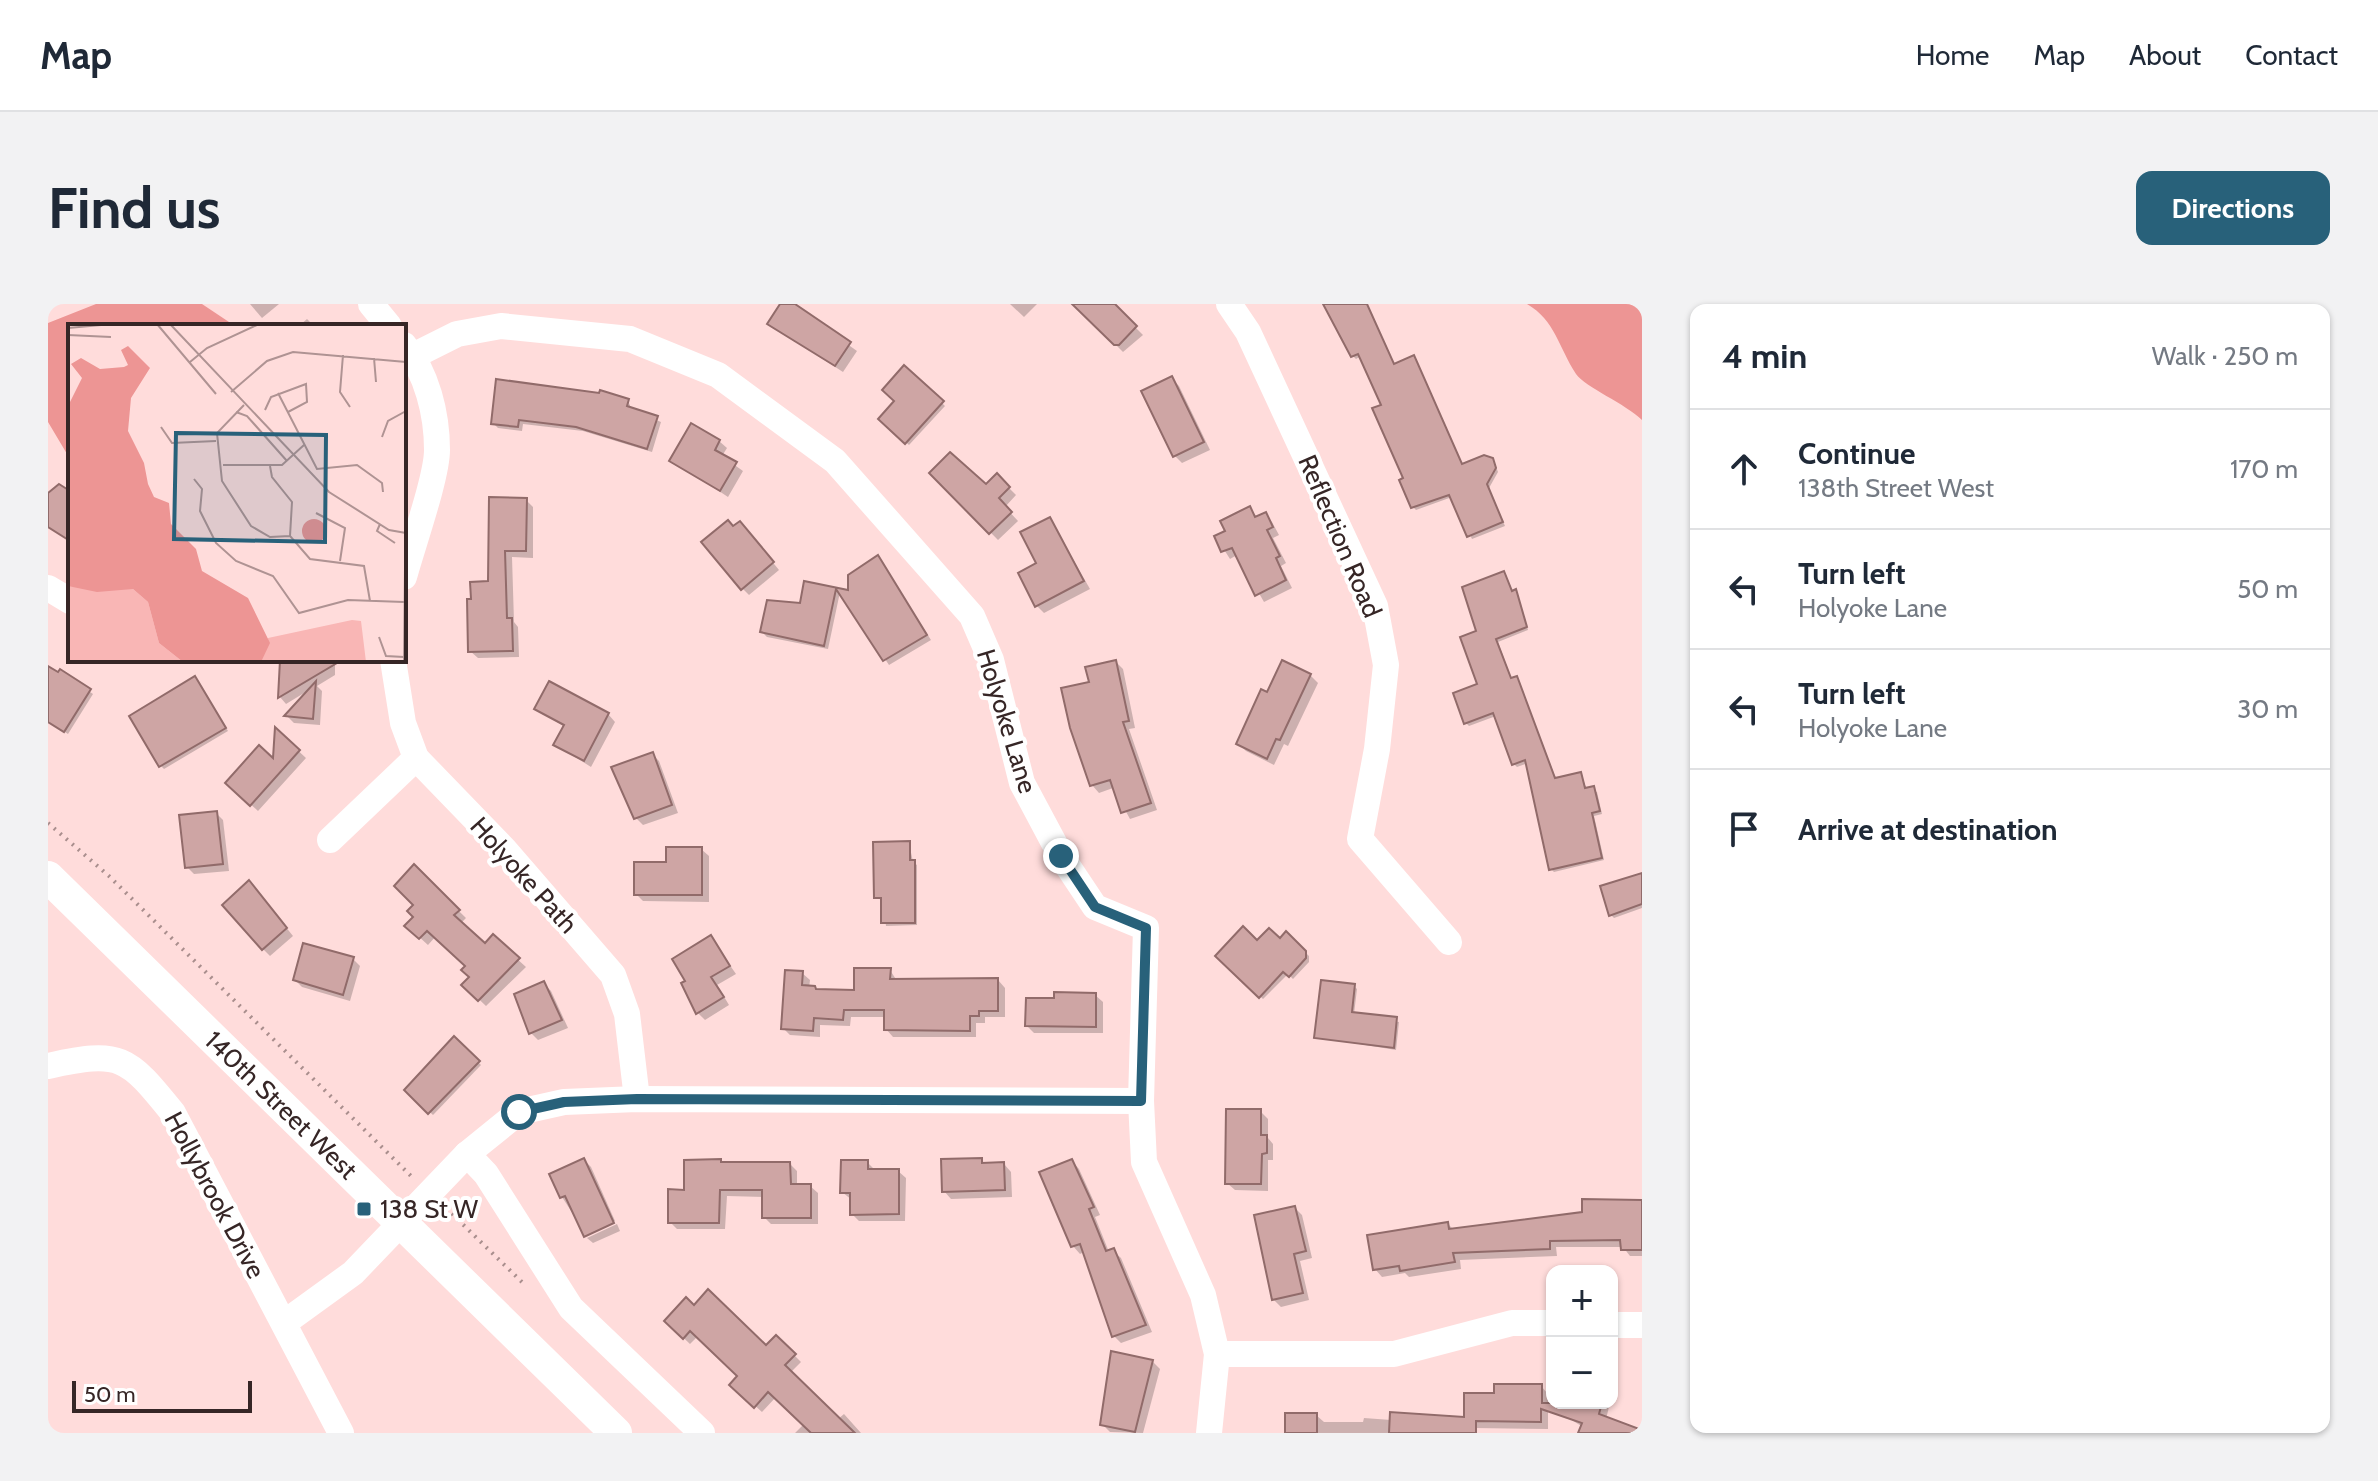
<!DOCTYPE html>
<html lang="en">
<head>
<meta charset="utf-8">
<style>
  body { margin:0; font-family:Cabin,sans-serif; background:#f2f2f3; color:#1f2937 }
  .controls { position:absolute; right:24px; bottom:24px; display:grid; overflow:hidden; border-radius:16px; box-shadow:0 2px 6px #0004 }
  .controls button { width:72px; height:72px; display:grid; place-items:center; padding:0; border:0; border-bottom:2px solid #e0e1e3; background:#fff; color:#1f2937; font:40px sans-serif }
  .scale { position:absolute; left:24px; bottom:20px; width:180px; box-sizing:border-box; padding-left:8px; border:4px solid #362626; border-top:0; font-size:22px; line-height:28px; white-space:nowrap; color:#362626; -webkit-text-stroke:6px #fff; paint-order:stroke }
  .stop { position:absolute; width:24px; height:24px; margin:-18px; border:6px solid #28617a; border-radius:50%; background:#fff }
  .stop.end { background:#28617a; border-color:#fff; box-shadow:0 2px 8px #0008 }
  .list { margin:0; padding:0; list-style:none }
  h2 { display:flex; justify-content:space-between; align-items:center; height:104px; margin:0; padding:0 32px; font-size:34px }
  h2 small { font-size:26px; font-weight:400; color:#747a83 }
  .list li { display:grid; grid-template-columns:52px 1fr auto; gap:24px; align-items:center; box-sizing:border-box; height:120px; padding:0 32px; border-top:2px solid #e0e1e3 }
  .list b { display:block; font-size:30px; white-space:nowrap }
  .list p { margin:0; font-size:26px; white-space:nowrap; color:#747a83 }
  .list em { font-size:26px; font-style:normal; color:#747a83 }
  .icon { flex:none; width:44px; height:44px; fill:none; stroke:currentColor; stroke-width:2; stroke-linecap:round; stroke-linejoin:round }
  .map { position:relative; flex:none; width:1594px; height:1129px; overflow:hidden; border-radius:16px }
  header { display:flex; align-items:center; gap:48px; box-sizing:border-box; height:112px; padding:0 40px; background:#fff; border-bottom:2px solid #e0e1e3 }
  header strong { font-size:38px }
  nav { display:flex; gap:44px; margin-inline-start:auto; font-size:28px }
  .intro { display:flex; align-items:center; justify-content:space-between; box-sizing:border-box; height:192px; padding:0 48px }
  h1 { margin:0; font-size:56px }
  .button { padding:20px 36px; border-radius:16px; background:#28617a; color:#fff; font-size:28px; font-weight:700 }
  main { display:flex; gap:48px; padding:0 48px }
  aside { flex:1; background:#fff; border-radius:16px; box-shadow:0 2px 6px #0004 }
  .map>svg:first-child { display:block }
</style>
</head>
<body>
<header>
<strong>Map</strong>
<nav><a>Home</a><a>Map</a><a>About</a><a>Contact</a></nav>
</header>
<div class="intro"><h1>Find us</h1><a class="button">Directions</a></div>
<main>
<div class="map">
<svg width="1594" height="1129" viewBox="0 0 1594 1129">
  <rect width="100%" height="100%" fill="#ffdcdb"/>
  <!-- water -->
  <g fill="#ed9594">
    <polygon points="48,0 154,0 187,22 22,22 22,155 0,118 0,19"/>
    <path d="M1479,0H1594V116C1578,100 1537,83 1528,70C1511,44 1507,16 1479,0Z"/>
  </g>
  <!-- shadow -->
  <g fill="#0003">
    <polygon points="202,0 231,0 214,14"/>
    <polygon points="735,0 743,0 809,47 795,68 721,20"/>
    <polygon points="962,0 989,0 976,13"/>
    <polygon points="1027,0 1064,0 1095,31 1075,48"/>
    <polygon points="1277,0 1319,0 1347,62 1368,57 1415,162 1444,156 1447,160 1450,168 1441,184 1457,222 1424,235 1404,193 1368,206 1365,203 1335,102 1313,52 1308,55 1305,52"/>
    <polygon points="259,15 266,22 251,22"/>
    <polygon points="857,64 897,102 861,141 832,114 848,97"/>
    <polygon points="1123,74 1131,82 1162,146 1134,159 1127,152"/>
    <polygon points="580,97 584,106 613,118 604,148 535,127 475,120 474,127 450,124 445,119"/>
    <polygon points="671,137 679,144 674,152 695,167 680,193 624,156"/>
    <polygon points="884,169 938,183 949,172 968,191 957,203 970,217 950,236"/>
    <polygon points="478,196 485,203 485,254 464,253 466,318 470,323 471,353 430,354 422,347 442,279"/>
    <polygon points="1202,205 1210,214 1217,211 1224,218 1231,231 1225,234 1238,259 1233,262 1244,284 1216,298 1189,251 1182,255 1168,233 1179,228"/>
    <polygon points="1002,215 1042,285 996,309 989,302"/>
    <polygon points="699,227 731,266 701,291 694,284"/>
    <polygon points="830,254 883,336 841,361 792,288 780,345 719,333 714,328 753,302 758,279 802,289"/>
    <polygon points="1456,269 1465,289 1470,291 1480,326 1450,338 1464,376 1471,378 1508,475 1533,470 1539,486 1549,488 1554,510 1546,512 1556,556 1506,568 1503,565 1480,459 1469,463 1466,460 1448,412 1421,422 1418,419 1432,381 1431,328"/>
    <polygon points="234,356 284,356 287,360 287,371 269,382 274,387 272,421 246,419 239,412 261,386 238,400 232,393"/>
    <polygon points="1068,358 1075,365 1087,424 1081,425 1109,506 1082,515 1065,484 1051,489 1044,481 1043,380"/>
    <polygon points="0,364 10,371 12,368 45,390 20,430 0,417"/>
    <polygon points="1262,371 1270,379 1240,442 1236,440 1226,461 1198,447 1191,440 1220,391"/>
    <polygon points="147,374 180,427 116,465 113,462"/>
    <polygon points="488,404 560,410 567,418 543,463 508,441 517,423"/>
    <polygon points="229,427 258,454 210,507 180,479 227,458"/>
    <polygon points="604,450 611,457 630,509 595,521 588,514"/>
    <polygon points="168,509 175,516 181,567 146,570 139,563"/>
    <polygon points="861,539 865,558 869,561 869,621 838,622 835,597 828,593"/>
    <polygon points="653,545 661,552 661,598 595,597 588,590 621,560"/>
    <polygon points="366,563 418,614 412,620 437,642 445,633 478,663 438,702 416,681 424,673 420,662 388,632 380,641 359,622 368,613"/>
    <polygon points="1594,571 1594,604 1566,614 1563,611"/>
    <polygon points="208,586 245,632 222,652 215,645"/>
    <polygon points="1238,630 1261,652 1261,658 1245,675 1240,670 1215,695 1170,652 1209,639 1232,637"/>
    <polygon points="663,634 688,670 669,681 681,701 657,716 650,709 640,677"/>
    <polygon points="305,655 312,662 302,697 254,683 247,676"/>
    <polygon points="842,666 849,677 950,676 957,684 957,713 937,713 937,719 928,719 928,733 845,733 838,725 838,713 803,713 802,722 772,721 772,733 742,731 735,724 754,669 762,676 761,684 770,687 808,688"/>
    <polygon points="495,679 503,687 520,724 490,736 483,729"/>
    <polygon points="1306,682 1309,685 1306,710 1351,718 1348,746 1268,733"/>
    <polygon points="1047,691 1055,698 1055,729 986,729 979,722"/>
    <polygon points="406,735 433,761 385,811 359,786"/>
    <polygon points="1212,807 1220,815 1220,834 1225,840 1225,856 1220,856 1220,887 1187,886 1179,879"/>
    <polygon points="536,856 543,863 567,917 538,930 514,893"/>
    <polygon points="933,856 939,861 956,860 963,868 964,893 903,895 896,887"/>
    <polygon points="1024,857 1031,865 1052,911 1047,913 1061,948 1065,947 1073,954 1104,1028 1073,1039 1066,1032 1036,948 1032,950 1025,942"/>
    <polygon points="819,858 828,867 850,867 858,874 857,917 811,917 804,910 804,896 794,888"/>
    <polygon points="742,860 749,867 749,882 762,882 770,889 770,920 723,920 716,913 716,893 679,892 677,925 629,925 622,918 638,888"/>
    <polygon points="1594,898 1594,952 1582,952 1575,943 1508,943 1509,952 1412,956 1413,965 1361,973 1357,969 1334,973 1327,965 1400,920 1406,926 1536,910"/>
    <polygon points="1247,904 1254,911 1264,954 1252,957 1261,996 1233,1003 1226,996"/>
    <polygon points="569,920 572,927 545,939 539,934"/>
    <polygon points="646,1003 718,1044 728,1033 753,1058 742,1069 790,1115 796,1110 813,1129 747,1129 756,1120 728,1093 714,1108 684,1081 692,1072 650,1032 642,1040 618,1017"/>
    <polygon points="1104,1057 1112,1065 1095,1129 1062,1128 1054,1120"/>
    <polygon points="1493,1082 1500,1090 1500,1125 1425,1124 1418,1116 1448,1091"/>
    <polygon points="1522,1099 1562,1099 1558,1115 1594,1129 1533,1129 1535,1123 1517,1112"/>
    <polygon points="1268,1111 1276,1118 1315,1118 1316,1114 1343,1116 1404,1129 1239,1129"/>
  </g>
  <!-- building -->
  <g fill="#cea5a4" stroke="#916b6a" stroke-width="2">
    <polygon points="732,0 747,0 803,38 787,62 719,20"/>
    <polygon points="1024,0 1067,0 1089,22 1071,41 1066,41"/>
    <polygon points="1275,0 1319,0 1346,60 1366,51 1414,160 1436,151 1445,154 1448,164 1439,180 1455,218 1419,233 1401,191 1363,204 1351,176 1355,174 1324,104 1333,101 1310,50 1303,53"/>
    <polygon points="856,61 896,97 857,140 830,115 846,97 834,86"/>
    <polygon points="1124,72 1156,138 1125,153 1093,87"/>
    <polygon points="448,75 551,89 552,86 581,95 579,102 610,112 599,145 528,123 471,116 470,123 443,120"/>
    <polygon points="643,119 672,136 667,146 689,158 672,187 621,157"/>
    <polygon points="902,148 938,180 949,169 962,183 951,194 964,208 941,230 881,169"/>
    <polygon points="11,180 22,187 22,237 0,223 0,189"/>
    <polygon points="441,193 479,194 478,247 457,247 459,314 464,314 465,347 420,348 419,295 423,295 422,278 440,277"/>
    <polygon points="1202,202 1207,213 1218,208 1225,223 1219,226 1232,252 1228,254 1238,276 1207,292 1184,244 1173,248 1166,232 1177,227 1172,217"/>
    <polygon points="1002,213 1036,277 987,303 970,269 988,259 972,228"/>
    <polygon points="680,216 685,222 692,217 726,258 693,286 653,238"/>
    <polygon points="830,251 879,331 835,357 788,285 776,342 712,328 719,296 752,299 756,277 800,286 800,271"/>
    <polygon points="1456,267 1464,287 1468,285 1479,323 1448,335 1463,374 1469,372 1507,474 1533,468 1537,484 1546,482 1552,507 1544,509 1554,554 1501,566 1477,456 1464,461 1445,409 1416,420 1405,389 1429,380 1412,333 1428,327 1414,283"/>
    <polygon points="232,356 294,356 230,394"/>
    <polygon points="1068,356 1081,417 1075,418 1103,499 1073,509 1062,476 1042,482 1022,424 1013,384 1041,378 1037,363"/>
    <polygon points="1234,356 1263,370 1232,436 1228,435 1219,455 1188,440 1213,385 1219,388"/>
    <polygon points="0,362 10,368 12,365 43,385 16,428 0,418"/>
    <polygon points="147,372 178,424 111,463 81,412"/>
    <polygon points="268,377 265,415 236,412"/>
    <polygon points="501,377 561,409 536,457 505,441 516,421 486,405"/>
    <polygon points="227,423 252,446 202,502 177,479 211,441 225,454"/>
    <polygon points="605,448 624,501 586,515 563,463"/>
    <polygon points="169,507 175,560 137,564 131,511"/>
    <polygon points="862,537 862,556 867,556 867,619 833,619 833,594 826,594 825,538"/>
    <polygon points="618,543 654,543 654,591 586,591 586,558 618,558"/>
    <polygon points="366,560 412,606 406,611 437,639 445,630 472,654 430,697 413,681 421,673 413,666 417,662 379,627 371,635 356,622 365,613 359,607 365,601 346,582"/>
    <polygon points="1594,569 1594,600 1561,612 1552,582"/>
    <polygon points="201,576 239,624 214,646 174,601"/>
    <polygon points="1195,622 1209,636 1221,624 1232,634 1238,627 1258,647 1258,654 1241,673 1235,668 1211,694 1167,652"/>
    <polygon points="663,631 682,662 663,673 676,693 648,710 633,679 637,677 624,655"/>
    <polygon points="255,639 306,653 295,691 245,676"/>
    <polygon points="806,664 843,664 842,675 950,674 950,707 931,707 931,712 922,712 922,727 836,726 836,706 796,706 795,716 766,714 765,727 733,725 737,666 755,667 754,681 767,682 768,685 806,686"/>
    <polygon points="1273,676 1307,680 1304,708 1349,713 1346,744 1266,734"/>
    <polygon points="496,677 514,716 481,730 466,690"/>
    <polygon points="1006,688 1048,689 1048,723 977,722 978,694 1006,694"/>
    <polygon points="406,732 432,757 380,810 356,786"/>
    <polygon points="1178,805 1213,805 1213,831 1219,831 1219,849 1214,850 1213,880 1177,880"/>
    <polygon points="536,854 566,919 536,933 517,892 512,894 501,870"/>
    <polygon points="934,854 934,859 956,858 957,886 894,888 893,855"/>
    <polygon points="673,855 673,858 742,858 743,880 763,880 763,914 714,914 714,886 672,886 671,919 620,919 620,885 636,886 636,856"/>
    <polygon points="1024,855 1046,903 1041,905 1058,947 1066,944 1098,1021 1064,1033 1032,940 1023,943 991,868"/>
    <polygon points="793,856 820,856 820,865 851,865 851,910 802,911 802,889 792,889"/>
    <polygon points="1534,895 1594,896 1594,946 1573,946 1572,936 1502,937 1502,945 1405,949 1407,958 1352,967 1351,962 1325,966 1319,931 1400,918 1401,925 1534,908"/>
    <polygon points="1247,902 1258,947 1246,950 1255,989 1224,996 1206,911"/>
    <polygon points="660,985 718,1041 728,1031 748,1050 737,1061 807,1129 763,1129 720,1088 706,1104 681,1081 689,1072 642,1027 635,1035 616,1017 638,993 646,1001"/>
    <polygon points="1063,1047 1105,1056 1087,1128 1052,1121"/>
    <polygon points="1446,1080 1494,1080 1494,1099 1554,1099 1551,1110 1594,1126 1594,1129 1530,1129 1534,1119 1493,1105 1493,1118 1428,1117 1428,1129 1341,1129 1342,1108 1416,1113 1416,1089 1446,1089"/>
    <rect x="1237" y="1109" width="32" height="20"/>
  </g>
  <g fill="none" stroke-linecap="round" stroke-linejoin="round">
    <!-- path -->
    <g stroke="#a98e8d" stroke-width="4" stroke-dasharray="2 6" stroke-linecap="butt">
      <polyline points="0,519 62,573 365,874"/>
      <polyline points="398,904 478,982"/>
    </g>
    <!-- minor -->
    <g stroke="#fff" stroke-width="26">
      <polyline points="323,0 341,22"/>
      <polyline points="1181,0 1200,28 1327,302 1338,361 1329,445 1312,535 1401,638"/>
      <path d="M356,41C379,69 389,110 389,146C389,173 364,243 356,273"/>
      <polyline points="365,52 409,30 453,22 582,35 670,71 787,157 924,312 943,356 974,479 1013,552 1047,603 1098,624 1093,797 1096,858 1155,991 1169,1050 1161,1129"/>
      <polyline points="0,284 22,297"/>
      <polyline points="345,356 355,419 368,454 456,545 565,671 579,710 589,795"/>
      <polyline points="282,536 368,454"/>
      <path d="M0,762C73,746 79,752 125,809L293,1129"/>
      <polyline points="419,850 438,870 523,1004 654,1129"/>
      <polyline points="236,1019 305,969 419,850 471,808 516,798 589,795 1093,797"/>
      <polyline points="1564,1021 1594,1021"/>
      <polyline points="1169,1050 1346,1050 1464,1019 1504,1019"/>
    </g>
    <!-- tertiary -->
    <polyline stroke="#fff" stroke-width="32" points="0,573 568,1129"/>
  </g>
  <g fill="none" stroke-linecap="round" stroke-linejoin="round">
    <!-- route -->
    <polyline stroke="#28617a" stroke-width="10" points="471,808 516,798 589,795 1093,797 1098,624 1047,603 1013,552"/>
  </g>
  <!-- markers -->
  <rect fill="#28617a" stroke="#fff" stroke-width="3" x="308" y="897" width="16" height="16" rx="4"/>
  <g text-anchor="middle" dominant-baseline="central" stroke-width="8" stroke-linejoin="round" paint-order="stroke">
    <!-- street labels -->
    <g font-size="26" fill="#362626" stroke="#fff">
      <text transform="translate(1292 232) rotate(67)">Reflection Road</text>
      <text transform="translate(959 417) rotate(73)">Holyoke Lane</text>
      <text transform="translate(476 571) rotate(48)">Holyoke Path</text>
      <text transform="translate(233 801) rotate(44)">140th Street West</text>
      <text transform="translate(167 891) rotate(62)">Hollybrook Drive</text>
    </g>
    <!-- poi labels -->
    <g font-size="26" fill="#362626" stroke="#fff" text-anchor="start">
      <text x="332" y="905">138 St W</text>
    </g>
  </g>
  <!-- overview -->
  <g transform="translate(20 20)">
    <rect width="338" height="338" fill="#ffdcdb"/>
    <path d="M0,262L65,265L80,278L91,319L115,338H0ZM284,296L293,297L298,338H193L200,314Z" fill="#f9b6b5"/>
    <path d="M60,22L82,44L63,74L60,107L76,139L80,160L86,173L101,179L103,200L128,225L134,247L180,274L202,319L193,338H115L91,319L80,278L65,265L29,268L0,262V82L14,54L3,40L13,34L32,45L56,43L60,41L53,26ZM234 207a12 12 0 1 1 24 0a12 12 0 1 1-24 0Z" fill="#ed9594"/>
    <path fill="none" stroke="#af9393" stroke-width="2" d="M89,0L148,70M102,0L261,168L321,206L338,209M0,4L44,0M0,11L43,13M275,31L272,68L282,83M306,34L308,58M122,38L139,24L191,0M163,68L199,37L225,28L338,38M210,69L249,145L289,141L314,159L315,168M176,81L149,109L154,157L183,202L202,213L222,212M197,86L203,73L238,60L239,78L220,88M168,88L179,92L219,137M93,103L104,119L148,117M314,113L320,97L338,87M155,141H214L236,121M202,142L204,153L224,178L222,212L242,235L296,242L302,277M126,155L134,165L132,187L148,219L168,237L205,252L231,289L280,276L336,278M248,189L277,204L272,237M312,200L309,207L327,219M311,313L318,332L336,333M336,338L338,150"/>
    <path fill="#28617a" fill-opacity="0.15" stroke="#28617a" stroke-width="4" d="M108,109L258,111L257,218L106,215Z"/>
    <rect width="338" height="338" fill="none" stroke="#362626" stroke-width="4"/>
  </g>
</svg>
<div class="controls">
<button>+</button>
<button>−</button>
</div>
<div class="scale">50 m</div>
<div class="stop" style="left:471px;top:808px"></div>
<div class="stop end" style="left:1013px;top:552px"></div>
</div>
<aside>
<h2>4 min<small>Walk · 250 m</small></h2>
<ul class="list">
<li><svg class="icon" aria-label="ahead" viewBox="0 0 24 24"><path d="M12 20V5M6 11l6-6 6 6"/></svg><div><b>Continue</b><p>138th Street West</p></div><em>170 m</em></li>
<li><svg class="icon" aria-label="left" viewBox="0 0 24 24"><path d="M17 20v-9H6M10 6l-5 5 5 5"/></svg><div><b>Turn left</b><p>Holyoke Lane</p></div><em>50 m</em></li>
<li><svg class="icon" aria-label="left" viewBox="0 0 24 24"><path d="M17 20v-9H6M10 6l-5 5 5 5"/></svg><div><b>Turn left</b><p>Holyoke Lane</p></div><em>30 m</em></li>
<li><svg class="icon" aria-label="arrive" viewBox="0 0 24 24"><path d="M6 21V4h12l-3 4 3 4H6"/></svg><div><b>Arrive at destination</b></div></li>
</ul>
</aside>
</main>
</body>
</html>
